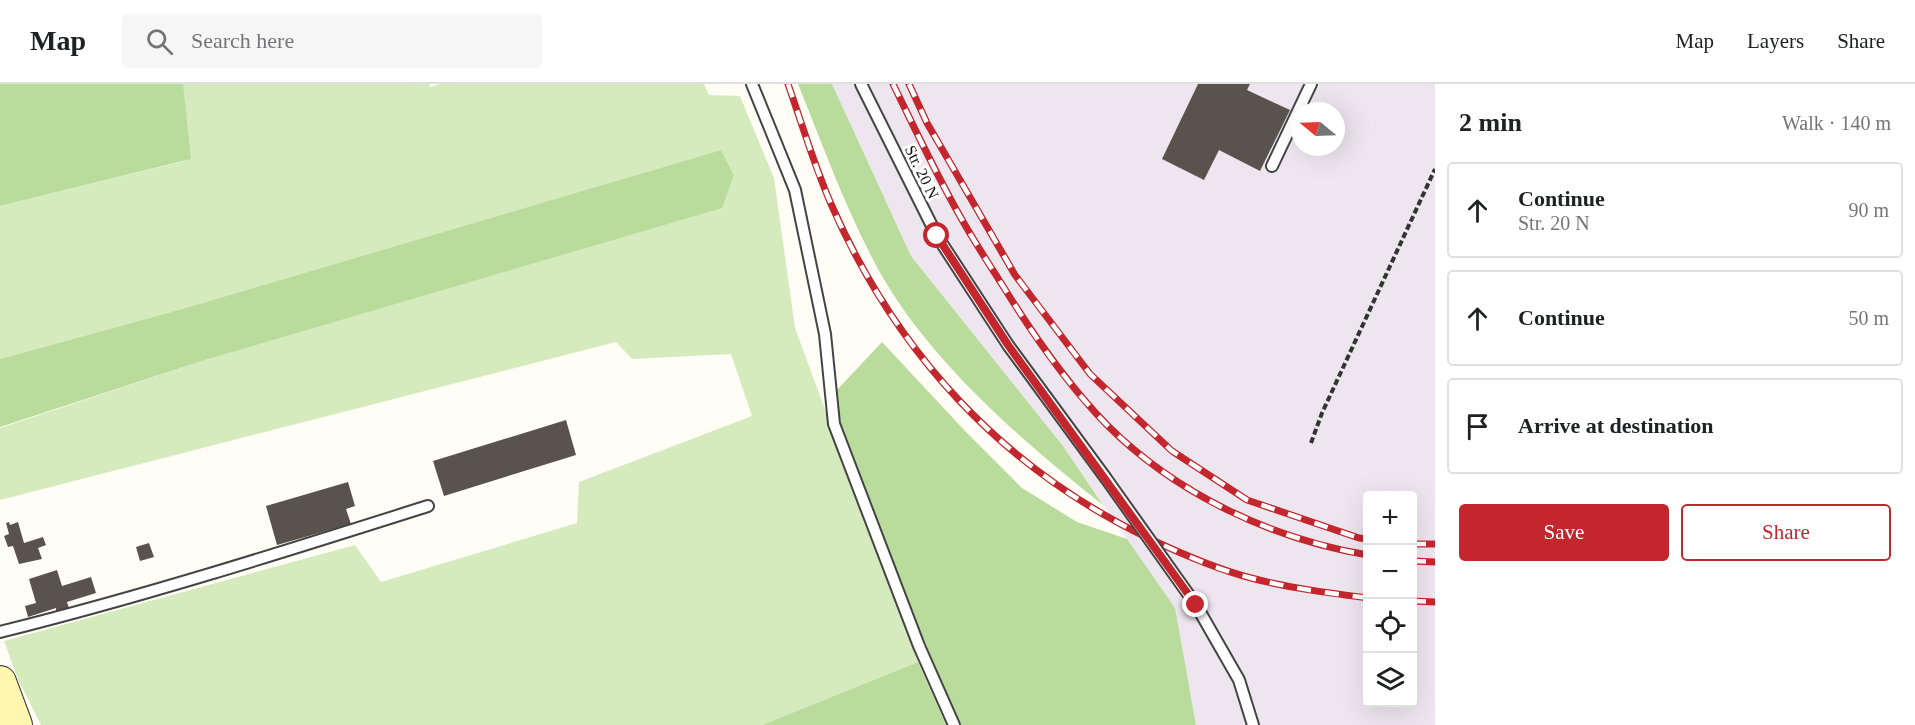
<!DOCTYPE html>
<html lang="en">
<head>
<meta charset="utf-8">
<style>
  body { margin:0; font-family:"Times New Roman",serif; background:#f6f6f6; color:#202124 }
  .controls { position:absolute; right:18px; bottom:18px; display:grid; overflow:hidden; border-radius:6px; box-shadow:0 6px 24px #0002 }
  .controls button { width:54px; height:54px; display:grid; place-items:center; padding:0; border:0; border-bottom:2px solid #e0e0e0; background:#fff; color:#202124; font:30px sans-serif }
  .compass { position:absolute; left:1291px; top:18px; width:54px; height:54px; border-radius:50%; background:#fff; box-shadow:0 6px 24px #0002; rotate:289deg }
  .stop { position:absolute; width:18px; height:18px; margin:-14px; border:4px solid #c4262e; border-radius:50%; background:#fff }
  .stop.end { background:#c4262e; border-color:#fff; box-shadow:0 2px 6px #0008 }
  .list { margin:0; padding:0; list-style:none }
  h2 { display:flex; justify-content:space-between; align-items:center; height:78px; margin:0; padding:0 24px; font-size:26px }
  h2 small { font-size:20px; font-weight:400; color:#757577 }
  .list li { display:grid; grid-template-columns:39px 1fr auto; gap:18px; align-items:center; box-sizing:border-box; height:96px; margin:0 12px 12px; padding:0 12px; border:2px solid #e0e0e0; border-radius:6px }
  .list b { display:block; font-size:22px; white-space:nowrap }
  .list p { margin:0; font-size:20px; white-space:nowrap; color:#757577 }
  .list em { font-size:20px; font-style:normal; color:#757577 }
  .actions { display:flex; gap:12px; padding:18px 24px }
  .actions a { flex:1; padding:14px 0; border:2px solid #c4262e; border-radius:6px; text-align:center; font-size:21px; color:#c4262e }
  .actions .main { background:#c4262e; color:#fff }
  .icon { flex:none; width:33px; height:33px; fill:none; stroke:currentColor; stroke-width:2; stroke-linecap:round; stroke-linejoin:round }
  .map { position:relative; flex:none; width:1435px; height:641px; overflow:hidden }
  header { display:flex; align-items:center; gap:36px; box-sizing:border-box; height:84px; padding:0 30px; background:#fff; border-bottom:2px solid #e0e0e0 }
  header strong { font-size:28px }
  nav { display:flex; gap:33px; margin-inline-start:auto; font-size:21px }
  .search { width:420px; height:54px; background:#f6f6f6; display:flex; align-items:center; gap:15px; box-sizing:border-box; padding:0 21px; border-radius:6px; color:#757577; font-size:22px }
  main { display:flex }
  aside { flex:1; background:#fff }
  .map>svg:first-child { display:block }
</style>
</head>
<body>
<header>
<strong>Map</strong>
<div class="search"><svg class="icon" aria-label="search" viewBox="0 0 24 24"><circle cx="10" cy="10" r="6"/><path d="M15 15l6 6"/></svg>Search here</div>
<nav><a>Map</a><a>Layers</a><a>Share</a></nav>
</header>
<main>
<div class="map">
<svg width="1435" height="641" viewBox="0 0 1435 641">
  <rect width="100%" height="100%" fill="#fffdf5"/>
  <!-- industrial -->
  <path fill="#eee6ef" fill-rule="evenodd" d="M832,0H1435V641H1196L1174,524L1063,362L911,172ZM1300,27H1336V63H1300ZM1368,412H1412V618H1368Z"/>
  <!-- green -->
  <polygon fill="#d5ebbd" points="183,0 429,0 431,3 440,0 704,0 709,11 740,12 774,94 795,244 918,578 762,641 41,641 18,595 4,557 355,461 381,498 577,439 579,398 752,332 731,270 632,275 616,258 0,416 0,344 208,275 734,91 721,66 182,225 0,275 0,122 185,77"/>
  <!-- forest -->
  <g fill="#b9dc9c">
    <polygon points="0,0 183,0 191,75 0,122"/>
    <path d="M798,0H832L911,172L1063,362L1103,421C1022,357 928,276 878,185C846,126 823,62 798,0Z"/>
    <polygon points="721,66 734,91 722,124 208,275 0,343 0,275 182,225"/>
    <path d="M882,258L966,348L1022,404L1077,438L1127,455L1175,524L1196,641H960C931,574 903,506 877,437C860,395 839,352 836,307Z"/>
    <polygon points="918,578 946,641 762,641"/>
  </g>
  <!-- building -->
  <g fill="#5a524d">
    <polygon points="1198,0 1250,0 1247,6 1290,26 1260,87 1219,66 1204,96 1162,75"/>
    <polygon points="566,336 576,371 444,412 433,377"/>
    <polygon points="348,398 355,422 346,425 351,440 277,461 266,422"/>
    <polygon points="9,438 10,441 18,438 24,459 43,453 46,461 38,464 42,475 19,480 13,462 8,463 4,452 9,450 6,439"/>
    <polygon points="149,459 154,473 140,477 136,463"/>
    <polygon points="57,486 62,502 91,493 96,509 67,518 69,524 56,527 56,524 28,533 25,522 36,519 29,495"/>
  </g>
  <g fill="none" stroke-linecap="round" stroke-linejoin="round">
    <defs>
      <g id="lane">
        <polyline points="752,0 795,106 825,250 834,340 919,562 954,641"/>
        <polyline points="861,0 937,152 1008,261 1105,393"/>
        <polyline points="1272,82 1311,0"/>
        <polyline points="1196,521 1239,596 1253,641"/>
        <path d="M0,548C145,512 286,467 428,422"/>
      </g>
      <polyline id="secondary" points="0,598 16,641"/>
    </defs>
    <!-- lane casing -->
    <use href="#lane" stroke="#444" stroke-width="14"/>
    <!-- secondary casing -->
    <use href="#secondary" stroke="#333" stroke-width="34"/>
    <!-- path -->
    <polyline stroke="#333" stroke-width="4" stroke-dasharray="6 3" stroke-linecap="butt" points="1311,359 1322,329 1435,85"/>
    <!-- lane -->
    <use href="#lane" stroke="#fff" stroke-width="10"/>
    <!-- secondary -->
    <use href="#secondary" stroke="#fff6b0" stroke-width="32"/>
    <defs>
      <g id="rail">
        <path d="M788,0C802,40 814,81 831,120C896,269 1002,384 1150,455C1182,470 1216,485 1251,494C1289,504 1329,509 1368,514"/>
        <path d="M893,0C915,45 936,90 961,134C975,159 991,183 1006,207C1036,255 1068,301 1107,341C1176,410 1272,455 1368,471"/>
        <polyline points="909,0 927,39 1015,191 1090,290 1172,367 1247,416 1359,454 1368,455"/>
        <polyline points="1412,460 1435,460"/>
        <polyline points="1412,477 1435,478"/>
        <polyline points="1412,517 1435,518"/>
      </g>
    </defs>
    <!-- rail casing -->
    <use href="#rail" stroke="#c4262e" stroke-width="7"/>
    <!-- rail -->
    <use href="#rail" stroke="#fff" stroke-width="4.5" stroke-dasharray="14" stroke-linecap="butt"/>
    <defs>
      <polyline id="lane-bridge" points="1105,393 1196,521"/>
    </defs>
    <!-- lane-bridge casing -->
    <use href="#lane-bridge" stroke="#444" stroke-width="14" stroke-linecap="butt"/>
    <!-- lane-bridge -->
    <use href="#lane-bridge" stroke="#fff" stroke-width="10"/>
  </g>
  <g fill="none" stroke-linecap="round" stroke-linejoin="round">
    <!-- route -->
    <polyline stroke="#c4262e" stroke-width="8" points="937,152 1008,261 1196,521"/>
  </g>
  <g text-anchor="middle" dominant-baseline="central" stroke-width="6" stroke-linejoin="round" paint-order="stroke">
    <!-- street labels -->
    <g font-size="16" fill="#111" stroke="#fff">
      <text transform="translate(922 88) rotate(64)">Str. 20 N</text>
    </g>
  </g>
</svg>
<div class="controls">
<button>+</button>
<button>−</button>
<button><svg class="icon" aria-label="locate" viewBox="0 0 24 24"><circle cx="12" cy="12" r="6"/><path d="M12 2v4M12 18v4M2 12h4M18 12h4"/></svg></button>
<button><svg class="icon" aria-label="layers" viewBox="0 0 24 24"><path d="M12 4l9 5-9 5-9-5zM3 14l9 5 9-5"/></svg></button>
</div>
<svg class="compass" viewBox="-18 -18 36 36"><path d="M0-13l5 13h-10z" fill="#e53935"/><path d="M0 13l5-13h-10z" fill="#757577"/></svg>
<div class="stop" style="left:937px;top:152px"></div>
<div class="stop end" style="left:1196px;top:521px"></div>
</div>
<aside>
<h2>2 min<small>Walk · 140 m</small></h2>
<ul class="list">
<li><svg class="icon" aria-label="ahead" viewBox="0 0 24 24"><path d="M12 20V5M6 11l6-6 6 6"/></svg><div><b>Continue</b><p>Str. 20 N</p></div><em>90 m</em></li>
<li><svg class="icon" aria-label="ahead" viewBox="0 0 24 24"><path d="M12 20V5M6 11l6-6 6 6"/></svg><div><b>Continue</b></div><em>50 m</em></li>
<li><svg class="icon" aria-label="arrive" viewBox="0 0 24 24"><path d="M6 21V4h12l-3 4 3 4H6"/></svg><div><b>Arrive at destination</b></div></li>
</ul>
<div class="actions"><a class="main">Save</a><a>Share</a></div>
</aside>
</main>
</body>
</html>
